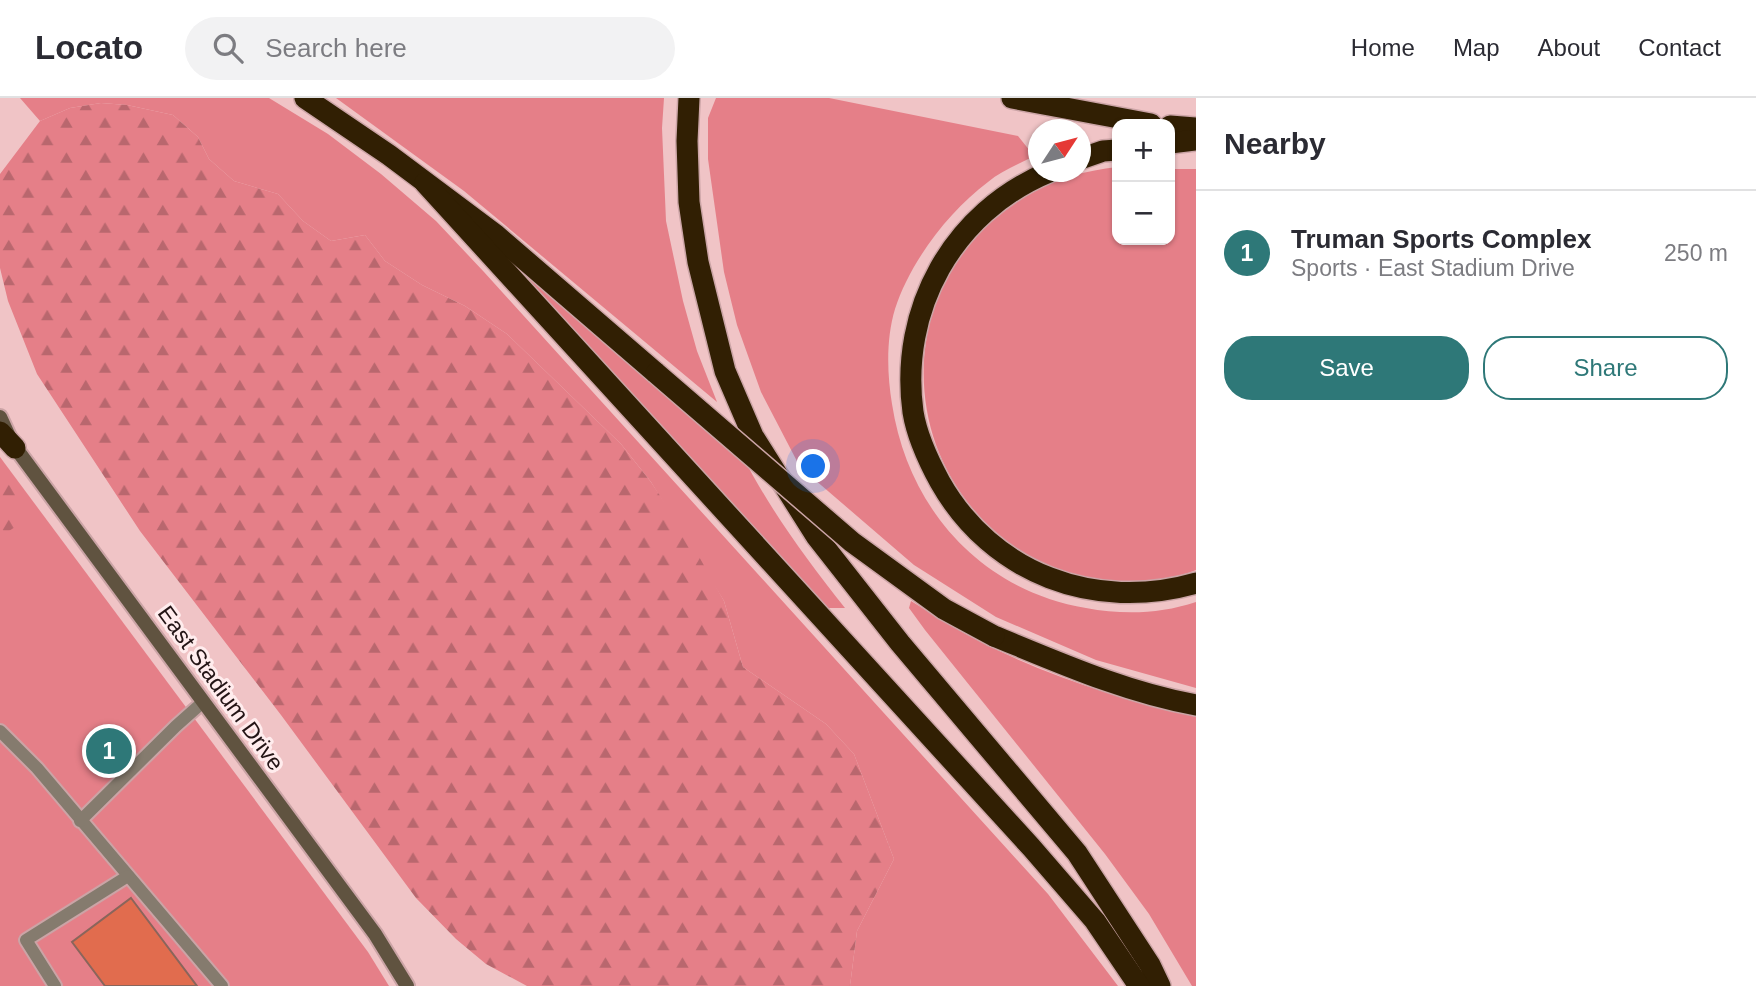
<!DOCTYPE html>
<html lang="en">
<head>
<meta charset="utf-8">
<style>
  body { margin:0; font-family:Helvetica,sans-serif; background:#f2f2f3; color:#2b2b33 }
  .controls { position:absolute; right:21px; top:21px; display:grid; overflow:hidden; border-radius:14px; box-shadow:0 2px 5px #0004 }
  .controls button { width:63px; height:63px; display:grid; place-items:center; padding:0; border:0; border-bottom:2px solid #e1e1e2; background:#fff; color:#2b2b33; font:35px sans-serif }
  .compass { position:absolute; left:1028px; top:21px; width:63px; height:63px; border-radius:50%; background:#fff; box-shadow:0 2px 5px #0004; rotate:54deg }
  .you { position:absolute; left:814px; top:369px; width:24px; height:24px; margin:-18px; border:5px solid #fff; border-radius:50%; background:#1a73e8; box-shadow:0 0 0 10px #1a73e833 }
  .badge { display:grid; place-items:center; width:46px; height:46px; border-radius:50%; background:#2e7878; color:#fff; font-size:23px; font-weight:700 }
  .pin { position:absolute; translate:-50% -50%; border:4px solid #fff; box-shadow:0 2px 7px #0006 }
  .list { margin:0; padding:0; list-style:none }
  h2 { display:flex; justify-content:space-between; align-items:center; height:91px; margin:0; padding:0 28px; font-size:30px }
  h2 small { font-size:23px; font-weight:400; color:#7c7c81 }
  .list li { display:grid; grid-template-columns:46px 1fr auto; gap:21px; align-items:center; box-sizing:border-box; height:126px; padding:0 28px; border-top:2px solid #e1e1e2 }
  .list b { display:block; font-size:26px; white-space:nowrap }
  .list p { margin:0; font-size:23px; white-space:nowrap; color:#7c7c81 }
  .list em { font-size:23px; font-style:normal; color:#7c7c81 }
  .actions { display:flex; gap:14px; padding:21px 28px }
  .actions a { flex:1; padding:16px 0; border:2px solid #2e7878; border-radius:28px; text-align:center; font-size:24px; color:#2e7878 }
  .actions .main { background:#2e7878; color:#fff }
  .icon { flex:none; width:38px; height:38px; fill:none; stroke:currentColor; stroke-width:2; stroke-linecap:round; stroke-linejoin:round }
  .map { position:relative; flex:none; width:1196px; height:888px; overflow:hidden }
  header { display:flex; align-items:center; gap:42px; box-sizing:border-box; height:98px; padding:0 35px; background:#fff; border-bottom:2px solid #e1e1e2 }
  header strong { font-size:33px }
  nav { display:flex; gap:38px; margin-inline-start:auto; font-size:24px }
  .search { width:490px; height:63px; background:#f2f2f3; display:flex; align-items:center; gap:18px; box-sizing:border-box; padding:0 24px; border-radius:38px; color:#7c7c81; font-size:26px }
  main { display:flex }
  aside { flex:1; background:#fff }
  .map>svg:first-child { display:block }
</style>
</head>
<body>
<header>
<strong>Locato</strong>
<div class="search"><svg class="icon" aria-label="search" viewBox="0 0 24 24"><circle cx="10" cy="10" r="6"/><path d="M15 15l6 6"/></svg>Search here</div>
<nav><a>Home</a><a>Map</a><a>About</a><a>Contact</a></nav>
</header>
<main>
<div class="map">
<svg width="1196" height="888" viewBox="0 0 1196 888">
  <defs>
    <pattern id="forest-firs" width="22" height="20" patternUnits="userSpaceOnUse" patternTransform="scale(1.75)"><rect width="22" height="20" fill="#e57f88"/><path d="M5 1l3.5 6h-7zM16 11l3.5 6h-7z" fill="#b9676e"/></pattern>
  </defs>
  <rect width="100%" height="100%" fill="#f0c4c6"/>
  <!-- grass -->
  <g fill="#e57f88">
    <polygon points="20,0 269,0 328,36 381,76 436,123 484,174 1048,796 1118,888 850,888 857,833 894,761 854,656 826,626 743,569 724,503 651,384 621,346 507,236 465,208 422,187 385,163 365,137 331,143 303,123 278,96 234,83 209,61 198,39 173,17 127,7 101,5 70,10 40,23"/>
    <polygon points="336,0 664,0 662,30 666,123 683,203 697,253 717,304 464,93"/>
    <path d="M716,0H829L1018,38L1034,58C1019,66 1001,73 988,84C949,113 910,164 895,211C886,241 887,275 892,306C908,410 980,492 1086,510C1123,517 1160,516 1196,504V590L1096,562L996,519L914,467L800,369L761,294L737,227L724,174L708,61V20Z"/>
    <path d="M1117,69V142H1170V71H1196V472C1166,484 1134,485 1102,482C1054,477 1015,455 982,421C888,322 910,160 1031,93C1058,79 1087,73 1117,69Z"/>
    <path d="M516,168L742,357C770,412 807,462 845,510H827Z"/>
    <polygon points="0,359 368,854 389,888 0,888"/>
    <path d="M911,503C934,517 957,532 981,544C1049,579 1122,601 1196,618V888H1192L1149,816L1105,756L925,532L909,510Z"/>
  </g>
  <!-- forest -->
  <g fill="url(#forest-firs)">
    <polygon points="101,5 127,7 173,17 198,39 209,61 234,83 278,96 303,123 331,143 365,137 385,163 422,187 465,208 507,236 621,346 651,384 693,448 724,503 743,569 826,626 854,656 894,761 857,833 850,888 527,888 486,866 456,841 416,800 281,617 140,433 37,276 8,203 0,170 0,76 40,23 70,10"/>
    <path d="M0,370C14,387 22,405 18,427L6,435L0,430Z"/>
  </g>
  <!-- building -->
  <polygon fill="#e16c4e" stroke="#8a655b" stroke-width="2" points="131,800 197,888 105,888 72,844"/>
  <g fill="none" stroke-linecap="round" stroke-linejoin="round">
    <defs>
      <g id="service">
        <polyline points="0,633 37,670 222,888"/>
        <polyline points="80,723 176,628 203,604"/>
        <polyline points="55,888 26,842 128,778"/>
      </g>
      <polyline id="secondary" points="0,319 12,345 375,836 407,888"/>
      <g id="motorway">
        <polyline points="305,0 389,57 496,137 656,275"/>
        <polyline points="689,0 687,43 689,104 698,164 725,273 753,338 816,438 900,545 1077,755 1150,867 1160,888"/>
        <polyline points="1012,0 1151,26"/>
        <polyline points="1170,28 1196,30"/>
        <polyline points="1170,45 1196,42"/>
        <polyline points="1080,61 1103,53 1117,52"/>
        <path d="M1049,74C953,114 899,211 913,314C917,339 928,362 940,384C992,476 1095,514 1196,485"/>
        <polyline points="425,85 1031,749 1095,823 1139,888"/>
        <polyline points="0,334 15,350"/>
        <path d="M994,538C1060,565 1125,594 1196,607"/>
      </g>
    </defs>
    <!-- service casing -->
    <use href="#service" stroke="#cba4a6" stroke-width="16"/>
    <!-- secondary casing -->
    <use href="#secondary" stroke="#cba4a6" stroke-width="18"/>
    <!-- motorway casing -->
    <use href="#motorway" stroke="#cba4a6" stroke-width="24"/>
    <!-- service -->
    <use href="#service" stroke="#857b6e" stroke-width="12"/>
    <!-- secondary -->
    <use href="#secondary" stroke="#605340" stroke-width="14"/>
    <!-- motorway -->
    <use href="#motorway" stroke="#311f03" stroke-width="21"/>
    <defs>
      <polyline id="motorway-bridge" points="656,275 852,444 944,511 994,538"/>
    </defs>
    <!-- motorway-bridge casing -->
    <use href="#motorway-bridge" stroke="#cba4a6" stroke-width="24" stroke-linecap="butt"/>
    <!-- motorway-bridge -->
    <use href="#motorway-bridge" stroke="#311f03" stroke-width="21"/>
  </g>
  <g text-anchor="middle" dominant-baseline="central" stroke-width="6" stroke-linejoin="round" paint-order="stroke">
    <!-- street labels -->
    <g font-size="23" fill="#231415" stroke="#ffeced">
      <text transform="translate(221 590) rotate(54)">East Stadium Drive</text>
    </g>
  </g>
</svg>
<div class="controls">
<button>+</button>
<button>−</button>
</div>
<svg class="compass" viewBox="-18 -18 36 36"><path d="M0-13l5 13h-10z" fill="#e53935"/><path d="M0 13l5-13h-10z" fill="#7c7c81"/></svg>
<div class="you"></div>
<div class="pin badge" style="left:109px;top:653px">1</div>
</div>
<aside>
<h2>Nearby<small></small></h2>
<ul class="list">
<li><span class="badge">1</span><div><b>Truman Sports Complex</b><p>Sports · East Stadium Drive</p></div><em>250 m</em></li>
</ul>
<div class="actions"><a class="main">Save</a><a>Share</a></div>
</aside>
</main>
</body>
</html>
